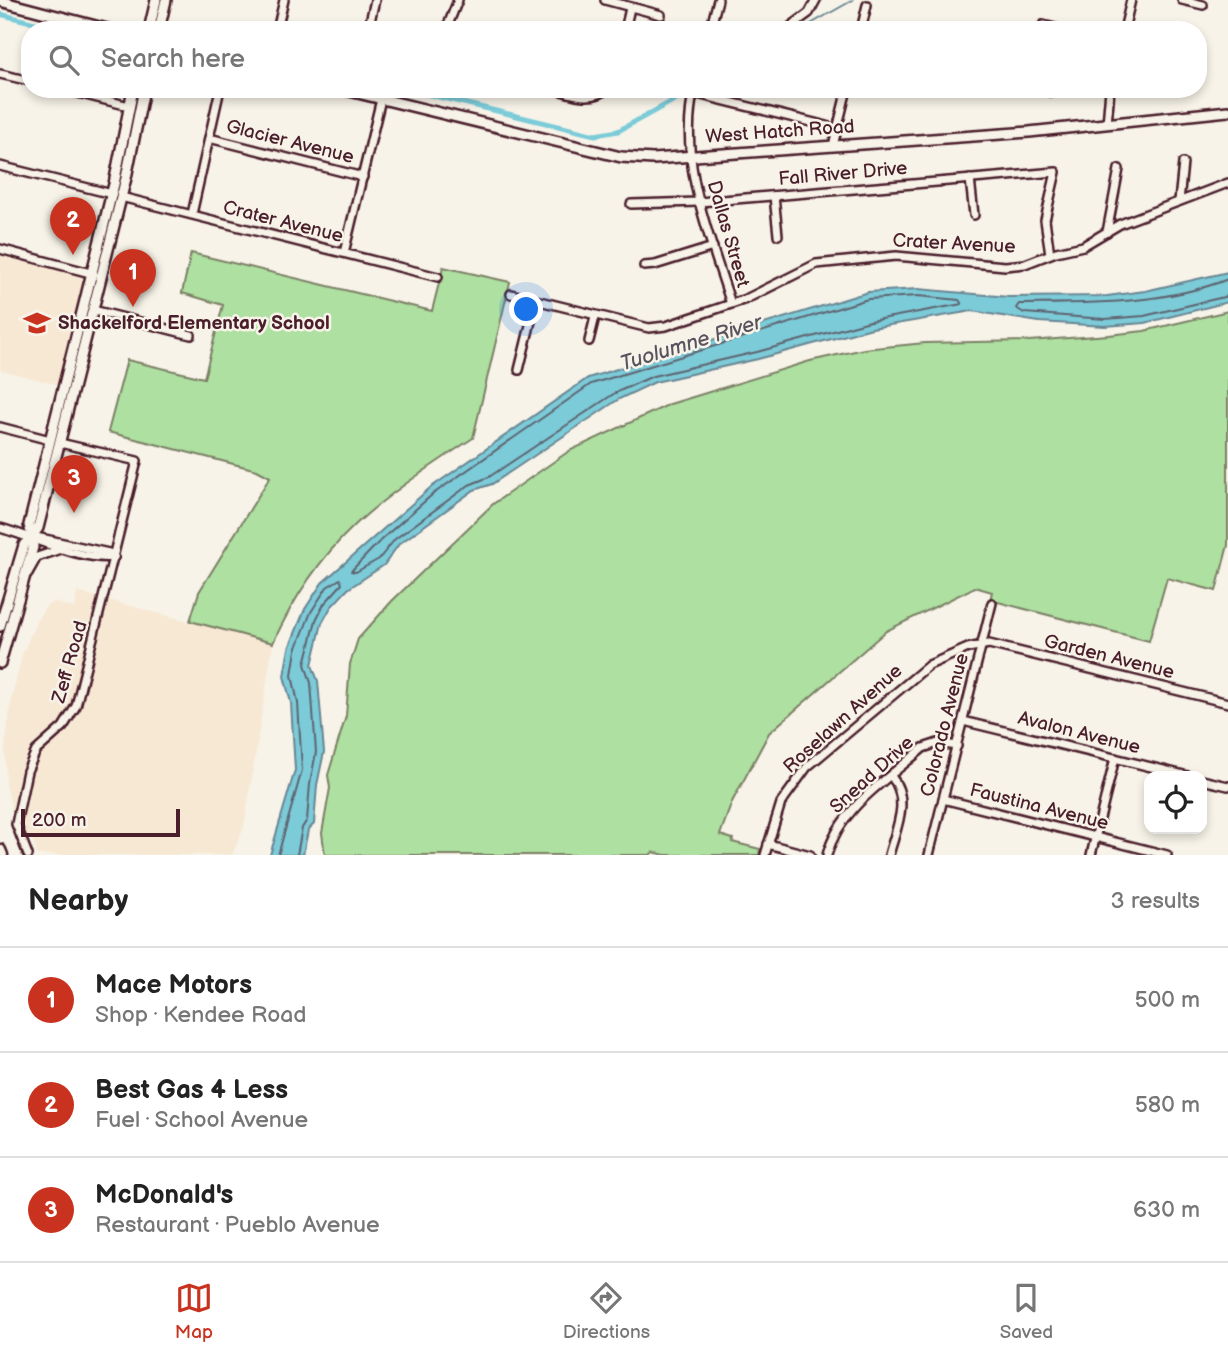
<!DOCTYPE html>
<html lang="en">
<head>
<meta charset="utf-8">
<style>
  body { margin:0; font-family:"Balsamiq Sans",sans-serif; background:#f6f6f6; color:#222 }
  .controls { position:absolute; right:21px; bottom:21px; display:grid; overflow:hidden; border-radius:14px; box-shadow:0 4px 10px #0003 }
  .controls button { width:63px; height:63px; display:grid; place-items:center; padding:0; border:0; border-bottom:2px solid #e0e0e0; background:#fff; color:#222; font:35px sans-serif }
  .scale { position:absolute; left:21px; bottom:18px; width:159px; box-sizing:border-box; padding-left:7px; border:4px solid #4a1f2b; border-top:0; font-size:19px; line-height:24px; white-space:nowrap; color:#4a1f2b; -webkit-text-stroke:5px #f7f3e8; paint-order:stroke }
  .you { position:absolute; left:527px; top:310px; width:24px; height:24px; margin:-18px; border:5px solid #fff; border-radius:50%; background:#1a73e8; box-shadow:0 0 0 10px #1a73e833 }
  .badge { display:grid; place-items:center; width:46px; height:46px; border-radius:50%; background:#c8321e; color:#fff; font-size:23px; font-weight:700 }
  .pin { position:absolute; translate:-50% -58px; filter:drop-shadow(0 2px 4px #0008) }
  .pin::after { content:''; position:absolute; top:37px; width:24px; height:21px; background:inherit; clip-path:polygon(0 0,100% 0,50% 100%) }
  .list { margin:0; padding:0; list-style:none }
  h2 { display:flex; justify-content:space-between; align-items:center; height:91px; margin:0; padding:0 28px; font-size:30px }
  h2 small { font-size:23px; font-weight:400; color:#767676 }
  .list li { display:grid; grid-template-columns:46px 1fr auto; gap:21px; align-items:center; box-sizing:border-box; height:105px; padding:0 28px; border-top:2px solid #e0e0e0 }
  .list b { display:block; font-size:26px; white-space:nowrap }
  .list p { margin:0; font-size:23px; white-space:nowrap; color:#767676 }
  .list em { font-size:23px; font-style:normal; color:#767676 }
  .icon { flex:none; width:38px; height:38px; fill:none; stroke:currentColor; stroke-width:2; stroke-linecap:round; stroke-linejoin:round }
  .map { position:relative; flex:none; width:1228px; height:855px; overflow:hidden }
  .search { position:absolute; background:#fff; box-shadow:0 4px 10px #0003; left:21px; right:21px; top:21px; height:77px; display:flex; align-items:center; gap:18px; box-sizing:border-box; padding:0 24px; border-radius:28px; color:#767676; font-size:26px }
  .sheet { height:406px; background:#fff }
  nav { display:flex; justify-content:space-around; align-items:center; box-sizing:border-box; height:98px; border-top:2px solid #e0e0e0; background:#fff; font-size:19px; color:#767676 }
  nav a { display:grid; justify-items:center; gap:4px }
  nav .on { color:#c8321e }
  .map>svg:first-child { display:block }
</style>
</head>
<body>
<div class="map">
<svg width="1228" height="855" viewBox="0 0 1228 855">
  <rect width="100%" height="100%" fill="#f7f3e8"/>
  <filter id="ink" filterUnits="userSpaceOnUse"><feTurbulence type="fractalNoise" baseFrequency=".0143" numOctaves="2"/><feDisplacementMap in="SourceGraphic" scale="14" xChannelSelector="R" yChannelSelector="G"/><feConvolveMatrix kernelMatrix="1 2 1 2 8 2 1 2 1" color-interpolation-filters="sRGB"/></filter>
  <g filter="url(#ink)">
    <!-- built -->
    <g fill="#f7e8d4">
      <polygon points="0,255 86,277 59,385 0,370"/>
      <polygon points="77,592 273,643 244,827 232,855 37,855 33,840 26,836 12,809 6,786 5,749 11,701 22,655 37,620 47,605 54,602 75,608"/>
    </g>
    <!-- green -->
    <g fill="#ade0a1" stroke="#7c8066" stroke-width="2">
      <path d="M191,253L432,311L443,267L510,282L473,438C380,500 321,537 273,643L190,621L199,592L270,477L257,470L108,432L127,360L204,378L223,305L182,293Z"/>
      <polygon points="1228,311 1228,545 1216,591 1167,578 1149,641 990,600 992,592 975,587 886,631 769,733 732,802 720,835 733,839 732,842 760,849 759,855 665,855 653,852 650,855 325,855 322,833 330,788 328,775 346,716 350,664 358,639 392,601 493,504 569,451 670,404 810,361 864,349 925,343 1029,341 1109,335 1144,331"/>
    </g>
    <!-- water -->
    <polygon fill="#7ccbd8" stroke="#688693" stroke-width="2" points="1228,272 1228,302 1145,323 1105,326 1039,322 972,311 872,328 758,359 655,382 619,399 492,484 474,490 399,544 384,565 348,589 331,607 322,623 312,665 318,681 324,752 317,785 314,824 308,830 303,855 270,855 295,770 291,703 284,676 289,648 305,609 322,583 430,488 588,378 868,292 918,289 1009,297 1107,296 1145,291"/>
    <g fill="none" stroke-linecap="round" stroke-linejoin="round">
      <!-- shore -->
      <g stroke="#5e6470" stroke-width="2">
        <path d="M1228,279C1163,305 1088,303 1019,304L1016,308L1024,313L1105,319L1144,316L1228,296"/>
        <polygon points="918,296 959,300 962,304 870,321 757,352 653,376 615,393 489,477 469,485 395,539 379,559 356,572 351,571 383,538 433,494 591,384 868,299"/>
        <polyline points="278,855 302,770 298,703 292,675 296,650 311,612 327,587 340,579 342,584 324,604 316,620 305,664 311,683 316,752 310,784 307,820 302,828 297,855"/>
      </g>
      <!-- stream -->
      <polyline stroke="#688693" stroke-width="2" points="800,30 853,0"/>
      <!-- canal -->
      <g stroke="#7ccbd8" stroke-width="5">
        <polyline points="0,14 62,30"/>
        <polyline points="406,89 595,135 618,131 689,92"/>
      </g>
      <defs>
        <g id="minor">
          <polyline points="605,0 661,15"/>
          <polyline points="1182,0 1203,5"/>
          <polyline points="1043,25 1063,30"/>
          <polyline points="277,30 284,0"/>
          <polyline points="368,30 375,0"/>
          <polyline points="446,30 458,0"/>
          <polyline points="625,30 630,8"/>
          <polyline points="710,30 718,0"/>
          <polyline points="786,30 809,13 816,0"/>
          <polyline points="861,30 867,5"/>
          <polyline points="1124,30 1131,0"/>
          <polyline points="0,74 30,81"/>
          <polyline points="62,89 129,106"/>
          <path d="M555,89C570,94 594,102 606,89"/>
          <path d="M694,89C677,161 710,237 731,304"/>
          <polyline points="1050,92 1051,89"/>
          <polyline points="693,93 827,126"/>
          <polyline points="1107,124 1110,89"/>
          <polyline points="209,138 363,177"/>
          <polyline points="833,146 847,89"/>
          <polyline points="0,166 112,194"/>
          <polyline points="970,179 974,215"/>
          <polyline points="774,196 778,235"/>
          <polyline points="121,197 438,277"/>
          <polyline points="1179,201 1183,163"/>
          <polyline points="631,204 699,202 1056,172 1045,220 1050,254"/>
          <polyline points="192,214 220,89"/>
          <polyline points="1107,232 1119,169"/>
          <polyline points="0,249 94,274"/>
          <polyline points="344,253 381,99"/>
          <polyline points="644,266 655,265 713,247"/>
          <polyline points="511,294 649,328 666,326 746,299 816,264 896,256 1005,266 1025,264 1056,252 1083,246 1120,224 1228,183"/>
          <polyline points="93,310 191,335"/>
          <polyline points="589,341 595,317"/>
          <polyline points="519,370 536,301"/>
          <polyline points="0,427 50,440"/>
          <path d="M0,528C34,537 80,561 114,557"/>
          <polyline points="36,537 109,553 114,557"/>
          <polyline points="28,573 37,557 61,549"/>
          <polyline points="963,721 1188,776"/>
          <polyline points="1202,780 1228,786"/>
          <polyline points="943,799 1167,855"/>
          <polyline points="768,844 810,855"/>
          <polyline points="28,855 16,824 27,771 36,751 63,727 76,706 137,461 60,443"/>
          <polyline points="765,855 781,803 807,767 929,665 968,648 989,644 1228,703"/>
          <path d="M827,855C840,807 887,780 923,748L938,743L957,746"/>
          <path d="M889,855C896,828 911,800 891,776"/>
          <polyline points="929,855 992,603"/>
          <polyline points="1091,855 1115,758"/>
        </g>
        <g id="major">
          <polyline points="0,1 111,30"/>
          <polyline points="149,30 156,0"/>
          <polyline points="159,30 166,0"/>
          <polyline points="341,89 621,157 653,159 1029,132 1228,111"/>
          <polyline points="0,626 24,545 32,536 29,525 114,184 133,89"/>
          <polyline points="0,663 33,547 32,536 38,528 126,178 144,89"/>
        </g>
        <polyline id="highway" points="0,850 2,855"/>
      </defs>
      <!-- minor casing -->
      <use href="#minor" stroke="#4a1f2b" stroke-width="12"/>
      <!-- major casing -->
      <use href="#major" stroke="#4a1f2b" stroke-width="14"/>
      <!-- highway casing -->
      <use href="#highway" stroke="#4a1f2b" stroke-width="15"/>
      <!-- minor -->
      <use href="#minor" stroke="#f7f3e8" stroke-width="7"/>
      <!-- major -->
      <use href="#major" stroke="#f7f3e8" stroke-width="9"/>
      <!-- highway -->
      <use href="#highway" stroke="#f7f3e8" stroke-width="10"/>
    </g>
  </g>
  <!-- icons -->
  <defs>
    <symbol id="school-bare" viewBox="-9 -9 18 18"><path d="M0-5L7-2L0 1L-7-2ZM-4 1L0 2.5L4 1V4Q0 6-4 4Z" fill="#c8321e" stroke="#f7f3e8" stroke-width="2.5" paint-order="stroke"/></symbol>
  </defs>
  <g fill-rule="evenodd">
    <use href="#school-bare" x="18" y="304" width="38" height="38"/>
  </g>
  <g text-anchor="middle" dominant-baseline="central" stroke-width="5" stroke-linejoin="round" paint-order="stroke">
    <!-- street labels -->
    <g font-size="19" fill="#4a1f2b" stroke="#f7f3e8">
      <text transform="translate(780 132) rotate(-4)">West Hatch Road</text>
      <text transform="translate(290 142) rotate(14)">Glacier Avenue</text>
      <text transform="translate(843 174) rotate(-5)">Fall River Drive</text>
      <text transform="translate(283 222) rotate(14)">Crater Avenue</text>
      <text transform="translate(728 234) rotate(74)">Dallas Street</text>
      <text transform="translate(954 244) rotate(3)">Crater Avenue</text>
      <text transform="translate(1109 657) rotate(14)">Garden Avenue</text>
      <text transform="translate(70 662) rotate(-74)">Zeff Road</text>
      <text transform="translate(843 719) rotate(-42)">Roselawn Avenue</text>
      <text transform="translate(945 725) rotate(-76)">Colorado Avenue</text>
      <text transform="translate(1079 733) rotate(14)">Avalon Avenue</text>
      <text transform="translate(872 775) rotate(-42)">Snead Drive</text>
      <text transform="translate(1039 807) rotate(14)">Faustina Avenue</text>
    </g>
    <!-- poi labels -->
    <g font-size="19" font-weight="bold" fill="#4a1f2b" stroke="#f7f3e8" text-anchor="start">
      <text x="58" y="323">Shackelford Elementary School</text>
    </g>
    <!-- water labels -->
    <g font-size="21" font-style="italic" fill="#59535f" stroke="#f7f3e8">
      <text transform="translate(691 343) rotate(-17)">Tuolumne River</text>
    </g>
  </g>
</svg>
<div class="controls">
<button><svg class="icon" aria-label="locate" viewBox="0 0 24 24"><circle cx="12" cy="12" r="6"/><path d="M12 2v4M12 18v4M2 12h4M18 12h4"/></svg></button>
</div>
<div class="scale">200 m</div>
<div class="you"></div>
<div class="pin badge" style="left:133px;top:307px">1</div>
<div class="pin badge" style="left:73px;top:255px">2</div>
<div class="pin badge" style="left:74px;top:513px">3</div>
<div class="search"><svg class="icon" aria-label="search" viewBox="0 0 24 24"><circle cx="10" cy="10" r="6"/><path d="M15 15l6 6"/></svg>Search here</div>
</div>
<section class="sheet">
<h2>Nearby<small>3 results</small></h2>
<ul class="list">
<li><span class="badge">1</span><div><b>Mace Motors</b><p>Shop · Kendee Road</p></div><em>500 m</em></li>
<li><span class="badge">2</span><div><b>Best Gas 4 Less</b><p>Fuel · School Avenue</p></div><em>580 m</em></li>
<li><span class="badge">3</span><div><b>McDonald's</b><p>Restaurant · Pueblo Avenue</p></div><em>630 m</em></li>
</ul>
</section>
<nav>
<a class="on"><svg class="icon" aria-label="map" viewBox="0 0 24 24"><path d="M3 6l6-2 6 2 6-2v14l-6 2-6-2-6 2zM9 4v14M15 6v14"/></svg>Map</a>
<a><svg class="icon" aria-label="directions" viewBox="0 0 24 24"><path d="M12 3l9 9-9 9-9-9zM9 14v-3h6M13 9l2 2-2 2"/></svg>Directions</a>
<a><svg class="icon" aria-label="saved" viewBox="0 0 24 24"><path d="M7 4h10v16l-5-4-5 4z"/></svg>Saved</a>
</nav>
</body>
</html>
